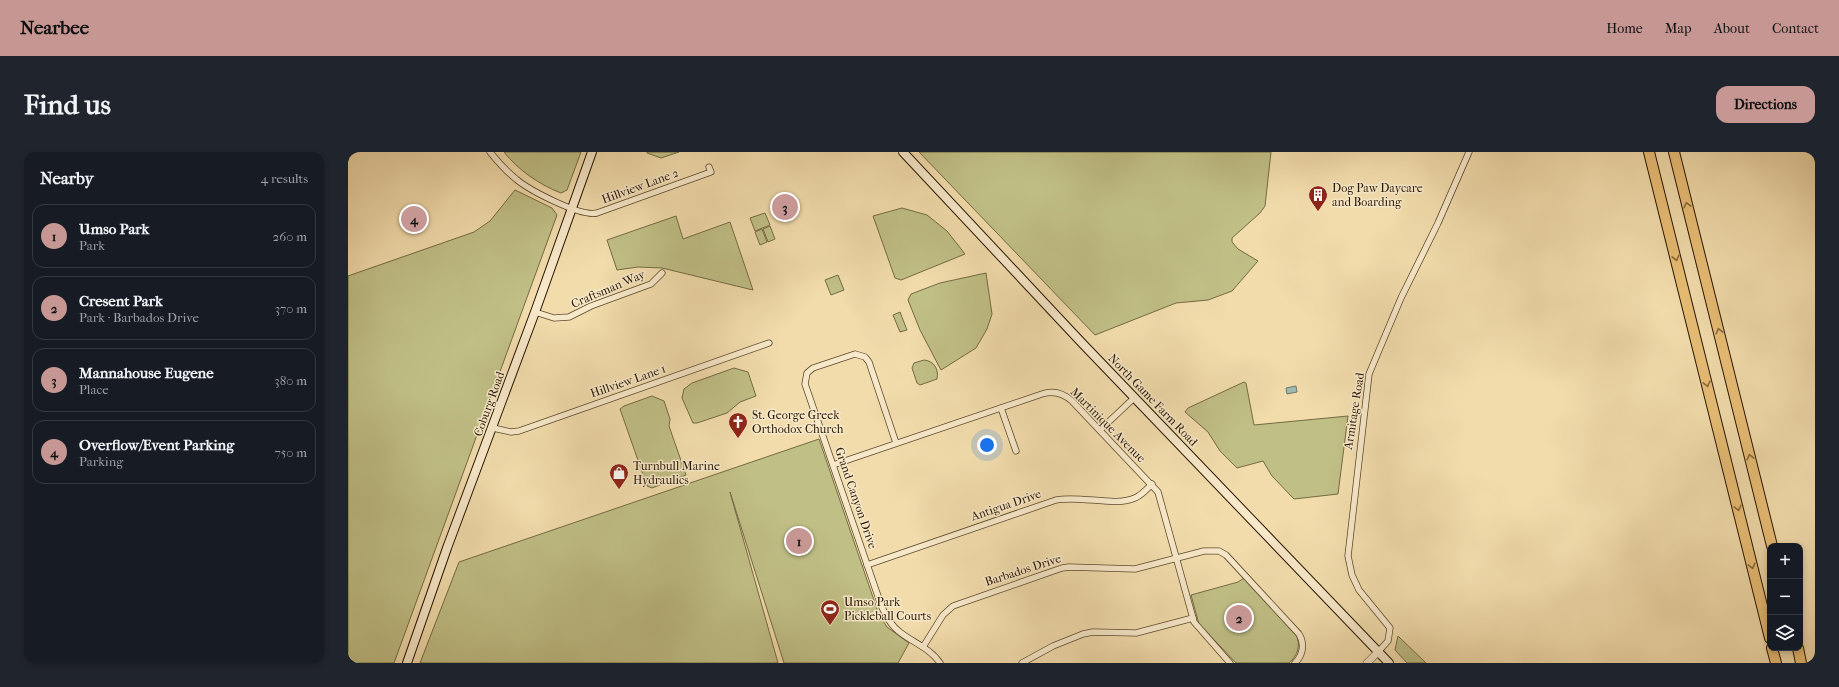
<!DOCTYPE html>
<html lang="en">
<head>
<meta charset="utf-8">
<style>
  body { margin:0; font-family:"IM FELL French Canon",serif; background:#20242c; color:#f1f3f6 }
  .controls { position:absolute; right:12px; bottom:12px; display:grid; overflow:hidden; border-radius:8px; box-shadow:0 2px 6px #0003 }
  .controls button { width:36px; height:36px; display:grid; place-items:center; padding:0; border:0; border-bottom:1px solid #363941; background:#171b24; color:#f1f3f6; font:20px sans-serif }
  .you { position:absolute; left:639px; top:293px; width:14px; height:14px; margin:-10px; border:3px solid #fff; border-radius:50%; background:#1a73e8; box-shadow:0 0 0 6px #1a73e833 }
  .badge { display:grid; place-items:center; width:26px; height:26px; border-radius:50%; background:#c59692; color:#111; font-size:13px; font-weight:700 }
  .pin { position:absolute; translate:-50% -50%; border:2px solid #fff; box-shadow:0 1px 4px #0006 }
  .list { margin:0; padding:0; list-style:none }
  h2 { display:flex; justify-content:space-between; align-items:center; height:52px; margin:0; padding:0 16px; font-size:17px }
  h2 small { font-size:13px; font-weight:400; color:#9ea1a6 }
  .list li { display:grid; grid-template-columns:26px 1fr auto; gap:12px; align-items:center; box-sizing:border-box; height:64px; margin:0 8px 8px; padding:0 8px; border:1px solid #363941; border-radius:12px }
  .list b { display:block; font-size:15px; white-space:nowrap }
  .list p { margin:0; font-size:13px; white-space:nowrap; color:#9ea1a6 }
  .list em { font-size:13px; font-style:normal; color:#9ea1a6 }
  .icon { flex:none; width:22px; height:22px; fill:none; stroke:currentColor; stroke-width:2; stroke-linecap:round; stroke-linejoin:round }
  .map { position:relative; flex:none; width:1467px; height:511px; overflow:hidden; border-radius:12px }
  header { display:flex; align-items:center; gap:24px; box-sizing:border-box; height:56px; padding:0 20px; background:#c59692; color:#111 }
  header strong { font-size:19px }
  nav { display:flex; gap:22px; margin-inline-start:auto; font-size:14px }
  .intro { display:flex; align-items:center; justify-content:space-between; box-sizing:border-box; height:96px; padding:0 24px }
  h1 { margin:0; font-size:28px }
  .button { padding:10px 18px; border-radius:12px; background:#c59692; color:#111; font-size:14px; font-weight:700 }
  main { display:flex; gap:24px; padding:0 24px }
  aside { flex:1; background:#171b24; border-radius:12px; box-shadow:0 2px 6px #0003 }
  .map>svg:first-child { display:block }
</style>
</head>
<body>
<header>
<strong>Nearbee</strong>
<nav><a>Home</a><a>Map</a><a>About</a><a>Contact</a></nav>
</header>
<div class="intro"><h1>Find us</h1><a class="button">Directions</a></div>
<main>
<aside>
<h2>Nearby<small>4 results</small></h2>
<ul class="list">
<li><span class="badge">1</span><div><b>Umso Park</b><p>Park</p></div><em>260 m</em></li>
<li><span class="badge">2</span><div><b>Cresent Park</b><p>Park · Barbados Drive</p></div><em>370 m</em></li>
<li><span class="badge">3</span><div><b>Mannahouse Eugene</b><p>Place</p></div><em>380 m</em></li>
<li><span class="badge">4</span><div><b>Overflow/Event Parking</b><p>Parking</p></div><em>750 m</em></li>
</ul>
</aside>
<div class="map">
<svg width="1467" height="511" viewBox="0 0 1467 511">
  <rect width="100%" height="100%" fill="#f2dcac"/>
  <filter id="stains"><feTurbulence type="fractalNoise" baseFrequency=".005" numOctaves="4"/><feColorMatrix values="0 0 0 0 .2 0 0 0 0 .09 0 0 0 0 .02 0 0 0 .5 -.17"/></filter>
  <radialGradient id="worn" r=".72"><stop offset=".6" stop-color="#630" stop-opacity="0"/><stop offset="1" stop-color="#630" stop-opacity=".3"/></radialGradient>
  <!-- green -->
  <g fill="#c0bf86" stroke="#746a44">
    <path d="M156,0H233L219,38L213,41C192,33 170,18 156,0Z"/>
    <polygon points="299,0 331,0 313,6 299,1"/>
    <polygon points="571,0 923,0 917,54 912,61 884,86 884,90 890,97 910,109 884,139 860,148 828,151 747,183"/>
    <polygon points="167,38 204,56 209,63 46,511 0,511 0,124 126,80 142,69"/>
    <polygon points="554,56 579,63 599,79 617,102 553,128 547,126 525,64"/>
    <polygon points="417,61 422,73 407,79 402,66"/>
    <polygon points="328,64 335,87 382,70 405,138 314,116 290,115 269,118 259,88"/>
    <polygon points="422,74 427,87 420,90 415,77"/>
    <polygon points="414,77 419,90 412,93 407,80"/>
    <polygon points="638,121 644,162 639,177 628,196 593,218 572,178 560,148 563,142 592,131"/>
    <polygon points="490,123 496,138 483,143 477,128"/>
    <polygon points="552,160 559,178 552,180 545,163"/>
    <path d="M576,208C586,209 591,217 589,227L572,233L569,231L564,216L566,211Z"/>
    <polygon points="386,216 400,220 408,244 392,250 379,261 349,271 345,271 334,246 336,237 344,231"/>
    <polygon points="896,230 898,231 906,273 1000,264 990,342 946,347 924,324 915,309 889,316 872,299 860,280 837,260 840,256"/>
    <polygon points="304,244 316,249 322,267 321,274 338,323 304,336 299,334 272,257 276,254"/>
    <polygon points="471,287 531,463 539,475 561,491 550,511 436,511 382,340 430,511 72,511 111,410"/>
    <path d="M896,426L948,482C953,494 950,503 941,511H888L851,472L843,443L890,430Z"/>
    <polygon points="1050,484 1078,511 1059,511 1047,498"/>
  </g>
  <!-- water -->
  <polygon fill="#9dbab1" stroke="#6e786b" points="948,234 949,240 939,242 938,236"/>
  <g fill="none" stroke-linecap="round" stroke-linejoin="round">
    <defs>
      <g id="minor">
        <path d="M142,0C150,10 158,19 168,27C181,38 232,65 249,61L363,20L361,15"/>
        <polyline points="187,160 206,166 221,165 243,154 303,132 314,121"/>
        <polyline points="653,256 668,299"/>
        <polyline points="145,276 163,280 171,279 421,191"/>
        <polyline points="752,278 786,246"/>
        <path d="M548,291L521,210L517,205L507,202L465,216L459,221L457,232L533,453C538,464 543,474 553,481C566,491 583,497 592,511"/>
        <path d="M485,313L694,242C706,238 715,241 724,249L810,340L846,470L882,511"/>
        <path d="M519,413L708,348C732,343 767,355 787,346C794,343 799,337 804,332"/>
        <path d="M575,495L595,463L605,454L714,416L721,415L787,417L856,399H871L878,403L951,482C957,492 955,503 947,511"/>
        <polyline points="1030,500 1040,489 1042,476 1011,438 1004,423 1000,404 1021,222 1053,146 1090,71 1121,0"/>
        <polyline points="674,511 705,494 735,482 745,480 788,481 845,466"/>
      </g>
      <polyline id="tertiary" points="1019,511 1030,500"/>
      <g id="secondary">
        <polyline points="555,0 733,190 1041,511"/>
        <polyline points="59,511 99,396 187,160 244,0"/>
      </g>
      <g id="motorway">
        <polyline points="1301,0 1422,486"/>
        <polyline points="1326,0 1424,394"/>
        <polyline points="1424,496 1428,511"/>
        <polyline points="1450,496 1453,511"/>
      </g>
    </defs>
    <!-- minor casing -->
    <use href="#minor" stroke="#5a482c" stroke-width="7"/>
    <!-- tertiary casing -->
    <use href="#tertiary" stroke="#5a482c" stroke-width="8"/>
    <!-- secondary casing -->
    <use href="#secondary" stroke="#271601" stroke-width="10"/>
    <!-- motorway casing -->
    <use href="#motorway" stroke="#271601" stroke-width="12"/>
    <!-- minor -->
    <use href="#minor" stroke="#f7e8c9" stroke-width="5.5"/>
    <!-- tertiary -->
    <use href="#tertiary" stroke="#f7e8c9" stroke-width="7"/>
    <!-- secondary -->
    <use href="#secondary" stroke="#f7e8c9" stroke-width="8"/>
    <!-- motorway -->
    <use href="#motorway" stroke="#e9be76" stroke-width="10"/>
  </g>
  <!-- one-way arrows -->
  <defs><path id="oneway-chevron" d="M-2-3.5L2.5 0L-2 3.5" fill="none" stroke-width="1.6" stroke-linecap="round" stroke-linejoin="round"/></defs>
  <g stroke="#886a3c">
    <use href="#oneway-chevron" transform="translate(1339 53) rotate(-104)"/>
    <use href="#oneway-chevron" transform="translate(1328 106) rotate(76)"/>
    <use href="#oneway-chevron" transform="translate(1371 179) rotate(-104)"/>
    <use href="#oneway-chevron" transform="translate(1359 232) rotate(76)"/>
    <use href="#oneway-chevron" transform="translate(1402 305) rotate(-104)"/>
    <use href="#oneway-chevron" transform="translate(1390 356) rotate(76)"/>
    <use href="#oneway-chevron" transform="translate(1404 414) rotate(76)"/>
  </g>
  <!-- icons -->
  <defs>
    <symbol id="building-pin" viewBox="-11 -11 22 30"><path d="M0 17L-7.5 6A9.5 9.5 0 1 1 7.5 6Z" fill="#8f2418" stroke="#f7e8c9"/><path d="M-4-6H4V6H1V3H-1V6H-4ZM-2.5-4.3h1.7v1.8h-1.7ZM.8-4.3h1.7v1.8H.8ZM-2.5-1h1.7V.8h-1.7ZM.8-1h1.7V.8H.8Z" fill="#fff"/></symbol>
    <symbol id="church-pin" viewBox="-11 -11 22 30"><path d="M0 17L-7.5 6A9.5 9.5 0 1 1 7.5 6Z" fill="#8f2418" stroke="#f7e8c9"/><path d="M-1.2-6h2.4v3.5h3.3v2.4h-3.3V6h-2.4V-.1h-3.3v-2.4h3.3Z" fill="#fff"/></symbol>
    <symbol id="shop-pin" viewBox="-11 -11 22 30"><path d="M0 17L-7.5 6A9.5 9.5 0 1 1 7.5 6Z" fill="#8f2418" stroke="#f7e8c9"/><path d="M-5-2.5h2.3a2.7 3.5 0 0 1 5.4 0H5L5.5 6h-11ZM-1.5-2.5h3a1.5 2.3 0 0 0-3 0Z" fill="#fff"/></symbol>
    <symbol id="stadium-pin" viewBox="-11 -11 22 30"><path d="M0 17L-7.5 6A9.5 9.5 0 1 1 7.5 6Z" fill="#8f2418" stroke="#f7e8c9"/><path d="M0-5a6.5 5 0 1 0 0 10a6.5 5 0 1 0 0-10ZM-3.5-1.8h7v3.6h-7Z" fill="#fff"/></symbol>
  </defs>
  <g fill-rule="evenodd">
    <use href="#building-pin" x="959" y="32" width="22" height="30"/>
    <use href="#church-pin" x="379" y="259" width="22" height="30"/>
    <use href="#shop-pin" x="260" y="310" width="22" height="30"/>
    <use href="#stadium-pin" x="471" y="446" width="22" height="30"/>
  </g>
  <g text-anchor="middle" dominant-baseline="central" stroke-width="3" stroke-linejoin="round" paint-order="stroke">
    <!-- street labels -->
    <g font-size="12" fill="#271601" stroke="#f7e8c9">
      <text transform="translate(292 34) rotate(-20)">Hillview Lane 2</text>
      <text transform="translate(260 137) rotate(-23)">Craftsman Way</text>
      <text transform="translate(280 229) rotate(-19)">Hillview Lane 1</text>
      <text transform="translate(805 248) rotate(46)">North Game Farm Road</text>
      <text transform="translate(141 252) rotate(-70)">Coburg Road</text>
      <text transform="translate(1006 259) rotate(-81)">Armitage Road</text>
      <text transform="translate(760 273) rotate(45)">Martinique Avenue</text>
      <text transform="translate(508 346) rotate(71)">Grand Canyon Drive</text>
      <text transform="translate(658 353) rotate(-19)">Antigua Drive</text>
      <text transform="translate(675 418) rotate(-18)">Barbados Drive</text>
    </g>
    <!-- poi labels -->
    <g font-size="12" fill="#271601" stroke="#f7e8c9" text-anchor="start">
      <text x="984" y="36">Dog Paw Daycare<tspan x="984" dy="14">and Boarding</tspan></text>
      <text x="404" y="263">St. George Greek<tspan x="404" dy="14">Orthodox Church</tspan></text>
      <text x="285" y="314">Turnbull Marine<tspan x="285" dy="14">Hydraulics</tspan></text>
      <text x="496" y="450">Umso Park<tspan x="496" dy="14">Pickleball Courts</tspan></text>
    </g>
  </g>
  <rect width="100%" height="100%" filter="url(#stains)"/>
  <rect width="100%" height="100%" fill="url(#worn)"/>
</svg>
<div class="controls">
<button>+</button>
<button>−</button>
<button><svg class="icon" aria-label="layers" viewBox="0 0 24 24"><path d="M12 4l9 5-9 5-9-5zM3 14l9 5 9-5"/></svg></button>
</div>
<div class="you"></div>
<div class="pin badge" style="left:451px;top:389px">1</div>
<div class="pin badge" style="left:891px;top:466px">2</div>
<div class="pin badge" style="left:437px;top:55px">3</div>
<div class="pin badge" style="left:66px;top:67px">4</div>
</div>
</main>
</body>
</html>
